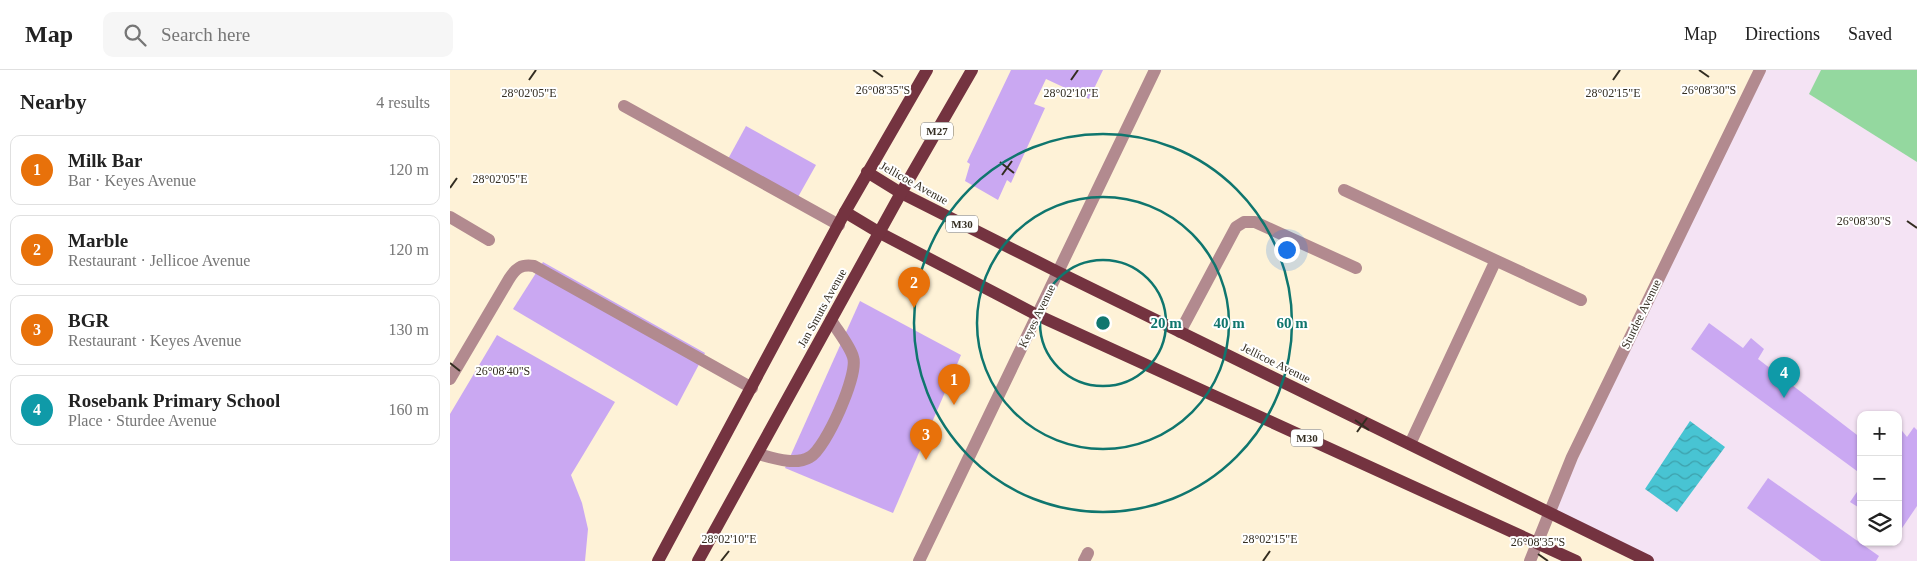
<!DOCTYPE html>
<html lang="en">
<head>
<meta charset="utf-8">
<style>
  body { margin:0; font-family:"Times New Roman",serif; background:#f6f6f6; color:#222 }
  .controls { position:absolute; right:15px; bottom:15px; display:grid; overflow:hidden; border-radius:10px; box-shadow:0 1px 4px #0004 }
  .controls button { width:45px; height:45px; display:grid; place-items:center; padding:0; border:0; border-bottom:1px solid #e0e0e0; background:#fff; color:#222; font:25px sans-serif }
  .you { position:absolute; left:836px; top:179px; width:18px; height:18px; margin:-12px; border:4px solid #fff; border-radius:50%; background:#1a73e8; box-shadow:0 0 0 8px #1a73e833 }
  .badge { display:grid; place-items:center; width:32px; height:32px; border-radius:50%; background:#111827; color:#fff; font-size:16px; font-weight:700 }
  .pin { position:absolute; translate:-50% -41px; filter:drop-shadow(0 1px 2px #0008) }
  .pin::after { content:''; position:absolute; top:26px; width:18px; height:15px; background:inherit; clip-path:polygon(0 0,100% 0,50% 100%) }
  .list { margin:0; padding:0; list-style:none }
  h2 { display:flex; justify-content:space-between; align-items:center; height:65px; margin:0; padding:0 20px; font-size:21px }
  h2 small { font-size:16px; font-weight:400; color:#767676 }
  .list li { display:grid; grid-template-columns:32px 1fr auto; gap:15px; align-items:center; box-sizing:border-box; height:70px; margin:0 10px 10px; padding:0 10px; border:1px solid #e0e0e0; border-radius:10px }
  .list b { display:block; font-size:19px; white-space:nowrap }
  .list p { margin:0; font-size:16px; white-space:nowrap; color:#767676 }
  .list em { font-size:16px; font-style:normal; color:#767676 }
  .icon { flex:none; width:28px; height:28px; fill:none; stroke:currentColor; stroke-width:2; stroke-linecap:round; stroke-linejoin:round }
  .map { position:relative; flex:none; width:1467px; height:491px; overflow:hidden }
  header { display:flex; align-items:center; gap:30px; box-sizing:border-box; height:70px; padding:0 25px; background:#fff; border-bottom:1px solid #e0e0e0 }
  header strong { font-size:24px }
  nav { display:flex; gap:28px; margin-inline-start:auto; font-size:18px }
  .search { width:350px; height:45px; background:#f6f6f6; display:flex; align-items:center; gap:12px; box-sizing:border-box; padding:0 18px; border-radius:10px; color:#767676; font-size:19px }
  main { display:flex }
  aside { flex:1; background:#fff }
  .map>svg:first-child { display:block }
</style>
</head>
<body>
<header>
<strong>Map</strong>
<div class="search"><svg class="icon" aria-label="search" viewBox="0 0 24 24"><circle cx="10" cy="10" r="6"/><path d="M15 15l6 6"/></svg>Search here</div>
<nav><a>Map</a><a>Directions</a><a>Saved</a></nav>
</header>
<main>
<aside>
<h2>Nearby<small>4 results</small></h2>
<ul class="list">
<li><span class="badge" style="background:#e8710a">1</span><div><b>Milk Bar</b><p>Bar · Keyes Avenue</p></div><em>120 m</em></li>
<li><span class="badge" style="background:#e8710a">2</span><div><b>Marble</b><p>Restaurant · Jellicoe Avenue</p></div><em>120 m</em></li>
<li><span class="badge" style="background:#e8710a">3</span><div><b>BGR</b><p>Restaurant · Keyes Avenue</p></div><em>130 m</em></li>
<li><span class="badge" style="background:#0f9aa8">4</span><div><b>Rosebank Primary School</b><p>Place · Sturdee Avenue</p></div><em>160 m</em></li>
</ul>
</aside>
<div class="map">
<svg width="1467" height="491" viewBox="0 0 1467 491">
  <defs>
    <pattern id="water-waves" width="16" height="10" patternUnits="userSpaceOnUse" patternTransform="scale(1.25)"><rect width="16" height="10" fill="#48c4d3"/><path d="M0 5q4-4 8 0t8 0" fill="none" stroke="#3da0ab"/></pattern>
  </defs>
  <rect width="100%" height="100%" fill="#fef2d7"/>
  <!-- education -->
  <path fill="#f4e3f4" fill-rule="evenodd" d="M1312,0H1467V491H1199L1102,443ZM1411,345H1448V472H1411Z"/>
  <!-- park -->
  <polygon fill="#94d89f" points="1371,0 1467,0 1467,92 1359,24"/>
  <!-- water -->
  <polygon fill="url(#water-waves)" points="1240,351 1275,377 1227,442 1195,419"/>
  <!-- building -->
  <g fill="#caa8f2">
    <polygon points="561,0 653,0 639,29 596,9 584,34 595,38 561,113 557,110 548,130 515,111 520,94 517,92"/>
    <polygon points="296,56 366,95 348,127 278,89"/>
    <polygon points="93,192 255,283 227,336 63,239"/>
    <polygon points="410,231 511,285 443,443 335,398"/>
    <polygon points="1259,253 1293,278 1301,268 1314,279 1308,289 1411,368 1411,404 1241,279"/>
    <polygon points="47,265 165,332 121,405 132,433 138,459 135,491 0,491 0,344"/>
    <polygon points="1449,357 1457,367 1464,357 1467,360 1467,436 1448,464"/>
    <polygon points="1318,408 1429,486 1426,491 1371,491 1297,438"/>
    <polygon points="1411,416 1411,439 1400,432"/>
  </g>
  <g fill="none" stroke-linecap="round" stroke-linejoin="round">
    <!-- minor -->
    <g stroke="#b28a8f" stroke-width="12">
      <polyline points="174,36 389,155"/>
      <polyline points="894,120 1131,230"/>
      <polyline points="0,147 39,170"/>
      <polyline points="730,262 786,157 794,152 805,152 906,198"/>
      <path d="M0,309L59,209C66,198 71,194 84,196L302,318"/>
      <polyline points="960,374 1045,192"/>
      <path d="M308,384C323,388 345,396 360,387C376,378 409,304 403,287C400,276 387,260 381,250"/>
      <polyline points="469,491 705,0"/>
      <polyline points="634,491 638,483"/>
      <polyline points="1080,491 1122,387 1310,0"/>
    </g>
    <!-- major -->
    <g stroke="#743340" stroke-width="12">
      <polyline points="417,102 451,123 608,202 1198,491"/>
      <polyline points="395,142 430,163 587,245 1126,491"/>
      <polyline points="208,491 395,142 477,0"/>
      <polyline points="248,491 451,123 522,0"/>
    </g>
  </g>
  <!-- ticks -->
  <path fill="none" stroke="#332d21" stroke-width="2" d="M423,0L433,7M1249,0L1259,7M79,10L86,0M621,10L628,0M1163,10L1170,0M550,92L564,103M552,105L562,91M0,118L7,108M1457,151L1467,158M0,293L10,301M905,350L919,360M907,362L917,348M1088,484L1098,491M271,491L279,481M813,491L820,481"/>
  <!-- distance rings -->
  <g fill="none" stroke="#0f766e" stroke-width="2.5">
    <circle cx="653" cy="253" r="63"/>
    <circle cx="653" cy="253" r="126"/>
    <circle cx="653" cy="253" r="189"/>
  </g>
  <g text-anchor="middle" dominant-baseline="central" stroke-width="4" stroke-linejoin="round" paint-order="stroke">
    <!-- shield labels -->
    <g fill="#fff" stroke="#706c64" stroke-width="1">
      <rect x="471" y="52.5" width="32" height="17" rx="4"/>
      <rect x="496" y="145.5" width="32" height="17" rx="4"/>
      <rect x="841" y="359.5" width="32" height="17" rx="4"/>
    </g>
    <g font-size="11" font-weight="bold" fill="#332d21">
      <text x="487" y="61">M27</text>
      <text x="512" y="154">M30</text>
      <text x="857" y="368">M30</text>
    </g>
    <!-- street labels -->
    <g font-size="12" fill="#332d21" stroke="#fff">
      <text transform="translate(464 113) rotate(29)">Jellicoe Avenue</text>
      <text transform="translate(372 238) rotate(-61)">Jan Smuts Avenue</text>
      <text transform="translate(1191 244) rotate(-64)">Sturdee Avenue</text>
      <text transform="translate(587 246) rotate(-64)">Keyes Avenue</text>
      <text transform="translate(826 293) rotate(26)">Jellicoe Avenue</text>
    </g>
  </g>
  <g font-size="12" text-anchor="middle" fill="#332d21" stroke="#fff" stroke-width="4" stroke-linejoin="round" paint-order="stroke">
    <text x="433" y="24">26°08'35"S</text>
    <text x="1259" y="24">26°08'30"S</text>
    <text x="79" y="27">28°02'05"E</text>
    <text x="1163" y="27">28°02'15"E</text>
    <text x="621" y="27">28°02'10"E</text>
    <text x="50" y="113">28°02'05"E</text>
    <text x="1414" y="155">26°08'30"S</text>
    <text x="53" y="305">26°08'40"S</text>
    <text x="279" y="473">28°02'10"E</text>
    <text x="820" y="473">28°02'15"E</text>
    <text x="1088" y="476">26°08'35"S</text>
  </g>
  <circle cx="653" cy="253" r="8" fill="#0f766e" stroke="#fff" stroke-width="2.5"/>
  <g font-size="15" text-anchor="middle" font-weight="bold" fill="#0f766e" stroke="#fff" stroke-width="4" stroke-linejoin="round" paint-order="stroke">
    <text x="716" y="258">20 m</text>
    <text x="779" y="258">40 m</text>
    <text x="842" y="258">60 m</text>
  </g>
</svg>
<div class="controls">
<button>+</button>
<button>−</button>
<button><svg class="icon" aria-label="layers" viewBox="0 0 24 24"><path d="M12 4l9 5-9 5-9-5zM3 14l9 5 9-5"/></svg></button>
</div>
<div class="you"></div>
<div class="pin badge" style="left:504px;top:335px;background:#e8710a">1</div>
<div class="pin badge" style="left:464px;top:238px;background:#e8710a">2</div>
<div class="pin badge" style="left:476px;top:390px;background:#e8710a">3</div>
<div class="pin badge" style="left:1334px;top:328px;background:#0f9aa8">4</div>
</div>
</main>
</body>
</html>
